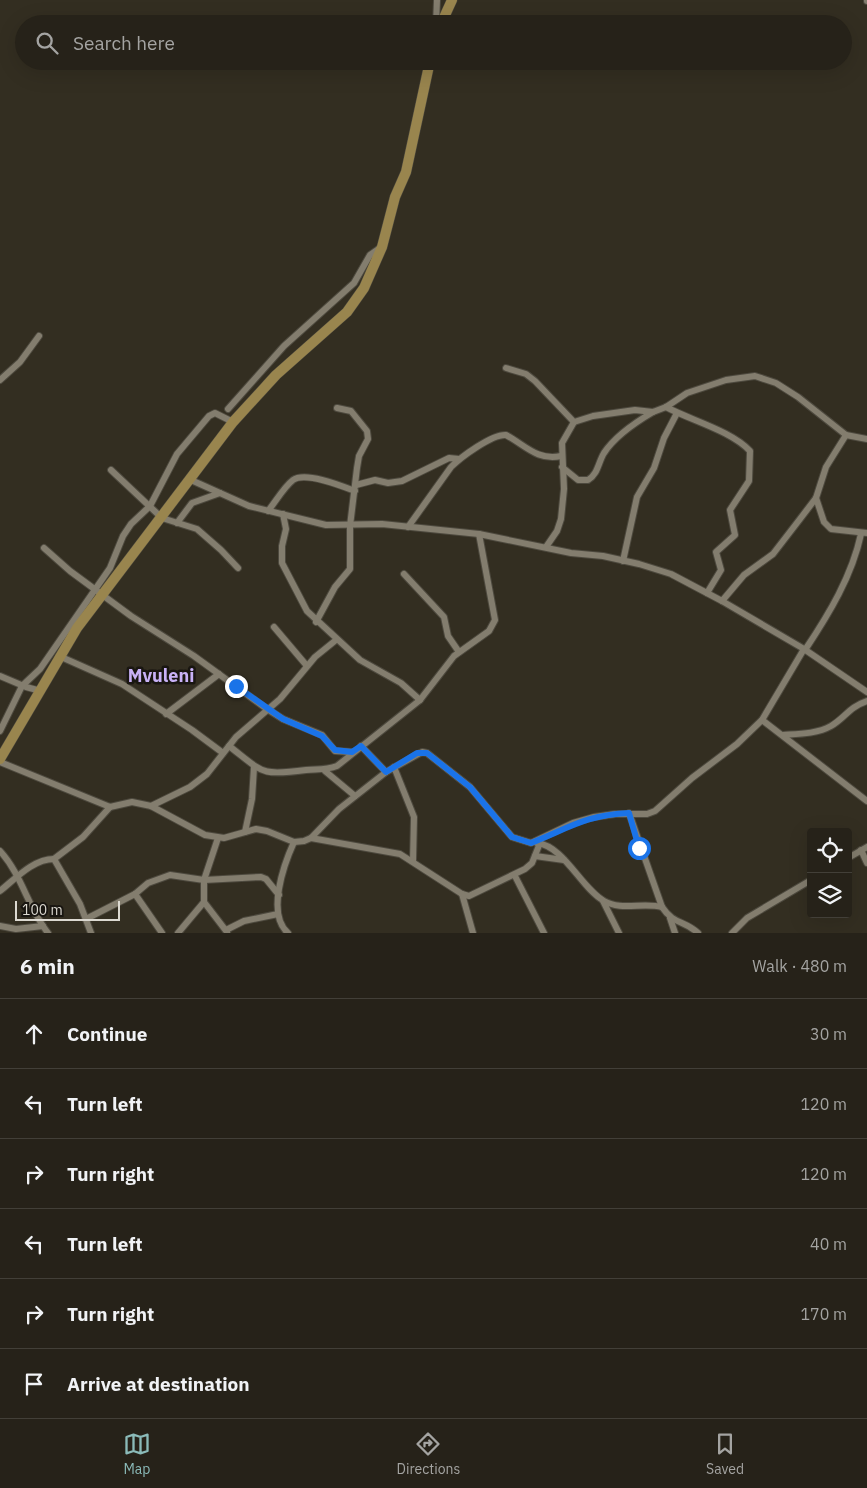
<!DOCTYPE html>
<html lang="en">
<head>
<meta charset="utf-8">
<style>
  body { margin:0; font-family:"IBM Plex Sans",sans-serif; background:#2e2a22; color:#f1f3f6 }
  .controls { position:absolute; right:15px; bottom:15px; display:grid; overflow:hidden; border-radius:5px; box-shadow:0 5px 20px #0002 }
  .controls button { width:45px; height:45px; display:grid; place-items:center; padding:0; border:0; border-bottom:1px solid #423f38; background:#262219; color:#f1f3f6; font:25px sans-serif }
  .scale { position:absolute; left:15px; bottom:12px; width:105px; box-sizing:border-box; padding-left:5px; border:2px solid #dcd9d1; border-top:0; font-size:14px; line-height:18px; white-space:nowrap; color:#dcd9d1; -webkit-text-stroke:4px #191611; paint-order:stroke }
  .stop { position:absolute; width:15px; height:15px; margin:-11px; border:4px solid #1a73e8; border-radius:50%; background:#fff }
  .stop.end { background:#1a73e8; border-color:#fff; box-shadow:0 1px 5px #0008 }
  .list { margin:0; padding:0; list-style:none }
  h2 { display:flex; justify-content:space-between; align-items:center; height:65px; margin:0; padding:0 20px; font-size:21px }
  h2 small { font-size:16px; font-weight:400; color:#a4a4a2 }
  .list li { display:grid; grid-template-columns:32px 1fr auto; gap:15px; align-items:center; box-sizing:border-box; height:70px; padding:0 20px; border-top:1px solid #423f38 }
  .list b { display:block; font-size:19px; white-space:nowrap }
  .list em { font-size:16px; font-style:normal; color:#a4a4a2 }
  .icon { flex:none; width:28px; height:28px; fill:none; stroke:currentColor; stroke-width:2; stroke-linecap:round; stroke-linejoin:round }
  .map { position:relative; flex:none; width:867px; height:933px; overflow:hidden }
  .search { position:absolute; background:#262219; box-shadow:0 5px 20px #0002; left:15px; right:15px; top:15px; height:55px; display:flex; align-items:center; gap:12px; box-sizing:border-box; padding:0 18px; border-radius:28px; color:#a4a4a2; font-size:19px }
  .sheet { height:485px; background:#262219 }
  nav { display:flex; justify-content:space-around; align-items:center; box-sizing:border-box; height:70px; border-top:1px solid #423f38; background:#262219; font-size:14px; color:#a4a4a2 }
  nav a { display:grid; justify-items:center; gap:2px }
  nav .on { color:#8bbbb9 }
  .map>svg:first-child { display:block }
</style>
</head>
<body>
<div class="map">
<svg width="867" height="933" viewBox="0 0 867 933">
  <rect width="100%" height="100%" fill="#332e21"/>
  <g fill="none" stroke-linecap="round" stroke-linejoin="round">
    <defs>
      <g id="street">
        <polyline points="867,0 867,1"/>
        <polyline points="436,24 437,0"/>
        <polyline points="506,368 526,374 535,381 574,422 593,416 635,410 653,412 666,407 687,393 726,380 755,376 776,383 798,397 846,435 867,439"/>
        <polyline points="0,380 20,362 39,336"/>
        <path d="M666,407C690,420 732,431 750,451L749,481L730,510L735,535L716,552L721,570L707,593"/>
        <polyline points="228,409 284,346 354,283 370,255 380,248"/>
        <path d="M562,467L578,480H588C598,474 598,463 604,453C615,436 636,422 653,412"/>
        <polyline points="111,470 162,518 197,529 221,550 238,568"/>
        <polyline points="191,480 249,506 326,525 382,524 479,534 571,553 603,556 639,564 671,574 722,601 804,649 867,692"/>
        <polyline points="356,485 375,480 388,483 402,481 449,458 459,459"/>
        <polyline points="816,498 824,522 831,529 867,533"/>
        <path d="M268,511C276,501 284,487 293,480C305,471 342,486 355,491"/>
        <polyline points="283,514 286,529 282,546 282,563 307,611 360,660 401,683 420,700"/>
        <polyline points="177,523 192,503 220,493"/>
        <path d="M408,527L451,467C461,457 492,434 506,435C525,445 537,461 561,456"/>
        <polyline points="546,547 557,531 561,519 564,489 562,443 574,422"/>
        <polyline points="44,548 70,571 131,616 194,656 267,709 283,719 322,735 335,751 352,752"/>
        <polyline points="623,561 637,497 654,468 664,438 677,413"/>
        <polyline points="404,574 444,617 448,636 459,652"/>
        <polyline points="722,601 744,575 773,554 800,519 816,498 826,467 846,435"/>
        <polyline points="316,622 335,587 350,569 350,526 357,468 359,456 368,439 367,431 351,411 337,408"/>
        <polyline points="274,627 307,666"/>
        <path d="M805,650C829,614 852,576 861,534"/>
        <polyline points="59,656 122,684 192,730 223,753"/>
        <polyline points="0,676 26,687 41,691"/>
        <polyline points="166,714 219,674"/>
        <polyline points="762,720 867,801"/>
        <polyline points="0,731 22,686 40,669 110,568 123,536 131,524 150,506 177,454 209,416 215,413 233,422"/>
        <path d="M783,735C797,734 817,734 831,726C845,718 849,707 867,701"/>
        <path d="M229,746C264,773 260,776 306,770C318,769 326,770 337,766L420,700L454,656L489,631L495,620L479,534"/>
        <polyline points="361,746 386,772"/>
        <polyline points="0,762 110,807 132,802 151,806 205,835 224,838 256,829 267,831 294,842 304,841 311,838 339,809 386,772 422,752 427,753 470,787 512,837 531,843 573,823 594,817 615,814 647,814 655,811 692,778 737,744 762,720 804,649"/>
        <polyline points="394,767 414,817 413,861"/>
        <polyline points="325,771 355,796"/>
        <polyline points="151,806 190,787 207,774 236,737 280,699 315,657 336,640"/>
        <path d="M629,813L662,907C674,925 684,920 698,933"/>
        <polyline points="245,832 252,799 254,767"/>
        <polyline points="311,838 400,854 462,894 469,896 525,869 532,863 540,843"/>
        <path d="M537,843C564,846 581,888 604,901C621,911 643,902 662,907"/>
        <polyline points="861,850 867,863"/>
        <path d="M0,851C22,875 28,908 48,933"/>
        <polyline points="535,856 564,860"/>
        <polyline points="848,858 867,847"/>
        <polyline points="54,859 83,837 110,807"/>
        <polyline points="515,876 544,933"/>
        <path d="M0,891C15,879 33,859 54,859L80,904L91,933"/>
        <polyline points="135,894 162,933"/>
        <polyline points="462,894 473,933"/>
        <polyline points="603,901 619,933"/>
        <polyline points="204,902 227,932"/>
        <polyline points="670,918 675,933"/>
        <polyline points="86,919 135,894 148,883 170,875 204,880 261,877 266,879 279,895"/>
        <polyline points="0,926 16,929 43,926"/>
        <polyline points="226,930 244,921 278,914"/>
        <polyline points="178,933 204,902 204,880 218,838"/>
        <path d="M288,933C266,914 284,864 294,842"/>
        <polyline points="732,933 747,918 811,880"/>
      </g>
      <g id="primary">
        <polyline points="441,24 452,0"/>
        <polyline points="0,759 77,628 233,422 276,375 347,312 364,288 382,247 395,197 406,172 430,61"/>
      </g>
    </defs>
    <!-- street casing -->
    <use href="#street" stroke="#4d493e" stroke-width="8"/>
    <!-- primary casing -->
    <use href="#primary" stroke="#4d493e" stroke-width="11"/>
    <!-- street -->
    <use href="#street" stroke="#837d6e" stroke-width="6"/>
    <!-- primary -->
    <use href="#primary" stroke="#99854e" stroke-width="10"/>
  </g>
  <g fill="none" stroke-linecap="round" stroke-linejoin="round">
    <!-- route -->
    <path stroke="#1a73e8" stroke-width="6" d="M236,686L283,719L322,736L335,750L352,752L361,746L386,772L417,753H427L470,787L512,837L531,843C569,828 586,815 629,813L639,848"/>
  </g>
  <g text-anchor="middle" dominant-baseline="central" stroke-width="5" stroke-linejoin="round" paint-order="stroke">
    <!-- quarter labels -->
    <g font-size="18" font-weight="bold" fill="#c9b2f7" stroke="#191611">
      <text x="161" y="675">Mvuleni</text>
    </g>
  </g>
</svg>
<div class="controls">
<button><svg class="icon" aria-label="locate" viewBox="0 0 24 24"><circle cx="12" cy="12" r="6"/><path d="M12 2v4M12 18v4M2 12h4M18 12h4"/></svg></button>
<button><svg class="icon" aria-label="layers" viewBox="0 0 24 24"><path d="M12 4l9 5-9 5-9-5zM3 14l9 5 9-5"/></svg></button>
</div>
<div class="scale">100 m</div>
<div class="stop" style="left:639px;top:848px"></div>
<div class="stop end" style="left:236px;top:686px"></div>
<div class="search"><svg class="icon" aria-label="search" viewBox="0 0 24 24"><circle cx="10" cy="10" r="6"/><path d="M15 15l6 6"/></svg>Search here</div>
</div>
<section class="sheet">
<h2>6 min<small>Walk · 480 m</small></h2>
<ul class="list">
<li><svg class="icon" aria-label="ahead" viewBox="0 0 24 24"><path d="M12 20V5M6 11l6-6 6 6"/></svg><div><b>Continue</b></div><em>30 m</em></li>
<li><svg class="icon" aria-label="left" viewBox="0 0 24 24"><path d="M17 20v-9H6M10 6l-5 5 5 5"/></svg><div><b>Turn left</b></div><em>120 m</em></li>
<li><svg class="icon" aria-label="right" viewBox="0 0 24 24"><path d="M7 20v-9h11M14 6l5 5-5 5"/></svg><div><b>Turn right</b></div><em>120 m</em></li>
<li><svg class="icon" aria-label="left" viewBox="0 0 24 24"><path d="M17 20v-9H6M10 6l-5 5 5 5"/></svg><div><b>Turn left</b></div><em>40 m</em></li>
<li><svg class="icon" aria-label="right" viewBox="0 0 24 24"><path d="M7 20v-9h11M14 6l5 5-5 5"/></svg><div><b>Turn right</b></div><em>170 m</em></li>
<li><svg class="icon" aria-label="arrive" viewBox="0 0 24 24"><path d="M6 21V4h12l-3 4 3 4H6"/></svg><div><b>Arrive at destination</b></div></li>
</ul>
</section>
<nav>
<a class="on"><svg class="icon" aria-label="map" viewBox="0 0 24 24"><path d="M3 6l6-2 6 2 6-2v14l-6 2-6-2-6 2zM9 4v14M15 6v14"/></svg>Map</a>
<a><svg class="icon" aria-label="directions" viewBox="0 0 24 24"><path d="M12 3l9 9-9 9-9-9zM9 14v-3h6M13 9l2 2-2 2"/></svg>Directions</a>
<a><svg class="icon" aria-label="saved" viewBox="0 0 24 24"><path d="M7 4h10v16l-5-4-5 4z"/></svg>Saved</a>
</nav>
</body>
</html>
